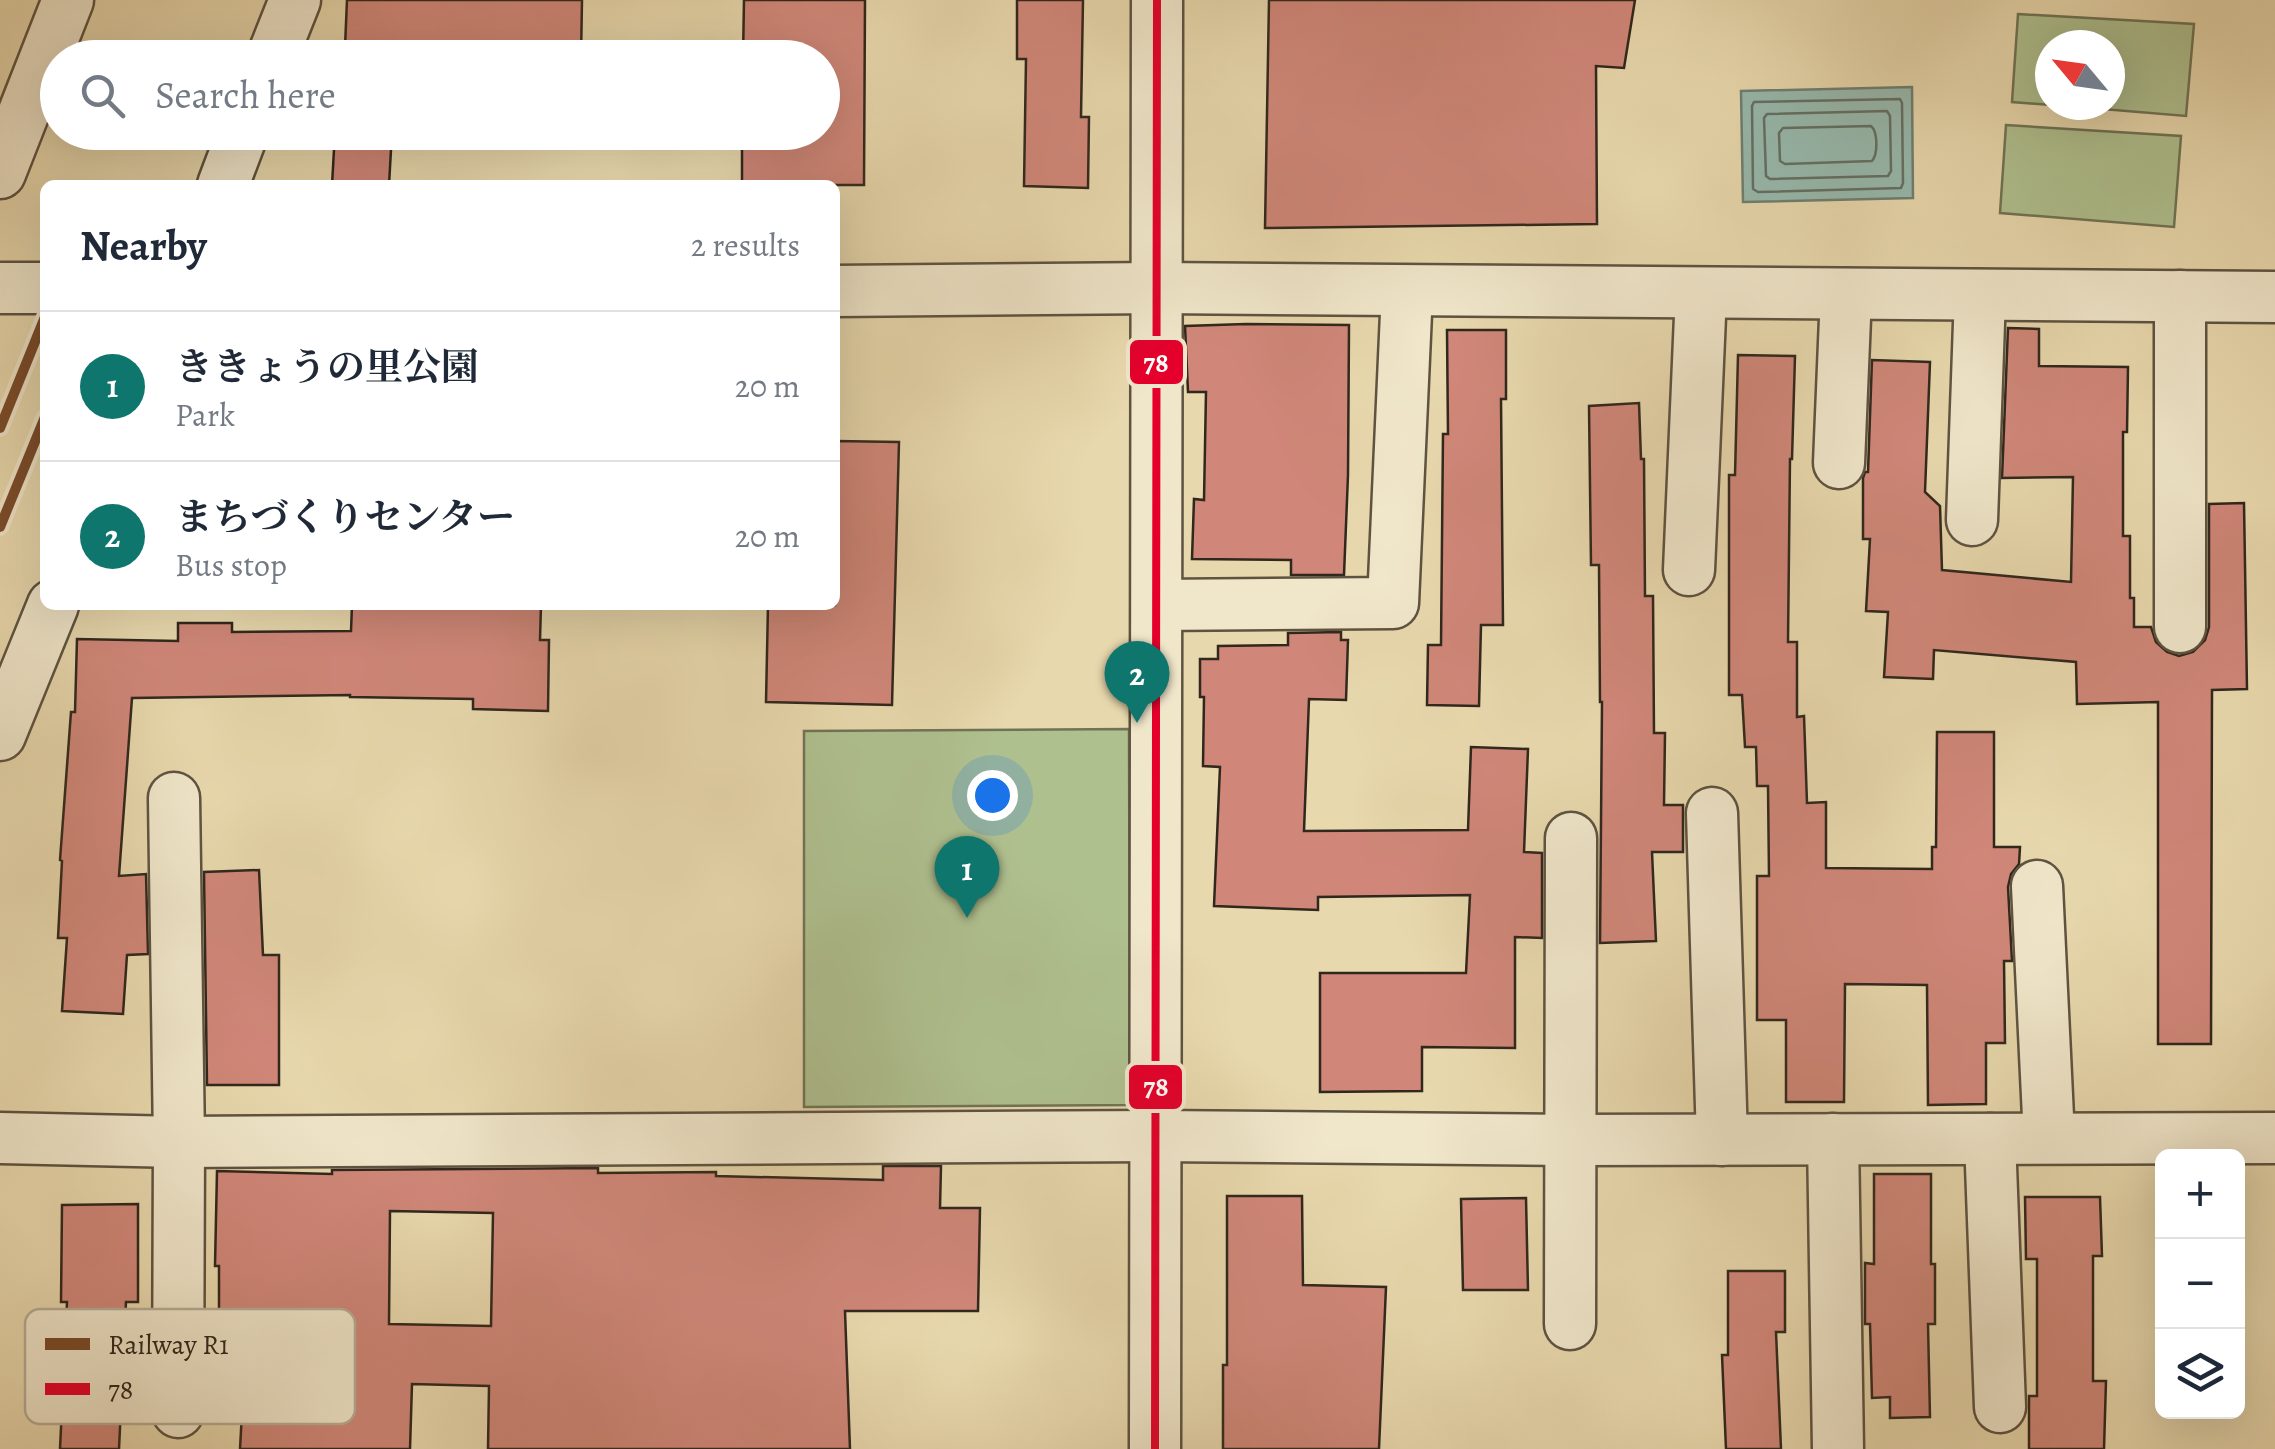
<!DOCTYPE html>
<html lang="en">
<head>
<meta charset="utf-8">
<style>
  body { margin:0; font-family:Alegreya,"Noto Serif JP",serif; background:#f6f6f7; color:#1f2937 }
  .controls { position:absolute; right:30px; bottom:30px; display:grid; overflow:hidden; border-radius:15px; box-shadow:0 10px 40px #0002 }
  .controls button { width:90px; height:90px; display:grid; place-items:center; padding:0; border:0; border-bottom:2px solid #e0e1e3; background:#fff; color:#1f2937; font:50px sans-serif }
  .compass { position:absolute; left:2035px; top:30px; width:90px; height:90px; border-radius:50%; background:#fff; box-shadow:0 10px 40px #0002; rotate:299deg }
  .you { position:absolute; left:992px; top:795px; width:35px; height:35px; margin:-25px; border:8px solid #fff; border-radius:50%; background:#1a73e8; box-shadow:0 0 0 15px #1a73e833 }
  .badge { display:grid; place-items:center; width:65px; height:65px; border-radius:50%; background:#0f766e; color:#fff; font-size:32px; font-weight:700 }
  .pin { position:absolute; translate:-50% -82px; filter:drop-shadow(0 2px 5px #0008) }
  .pin::after { content:''; position:absolute; top:52px; width:35px; height:30px; background:inherit; clip-path:polygon(0 0,100% 0,50% 100%) }
  .list { margin:0; padding:0; list-style:none }
  h2 { display:flex; justify-content:space-between; align-items:center; height:130px; margin:0; padding:0 40px; font-size:42px }
  h2 small { font-size:32px; font-weight:400; color:#747a83 }
  .list li { display:grid; grid-template-columns:65px 1fr auto; gap:30px; align-items:center; box-sizing:border-box; height:150px; padding:0 40px; border-top:2px solid #e0e1e3 }
  .list b { display:block; font-size:38px; white-space:nowrap }
  .list p { margin:0; font-size:32px; white-space:nowrap; color:#747a83 }
  .list em { font-size:32px; font-style:normal; color:#747a83 }
  .icon { flex:none; width:55px; height:55px; fill:none; stroke:currentColor; stroke-width:2; stroke-linecap:round; stroke-linejoin:round }
  .map { position:relative; flex:none; width:2275px; height:1449px; overflow:hidden }
  .search { position:absolute; background:#fff; box-shadow:0 10px 40px #0002; left:40px; top:40px; width:800px; height:110px; display:flex; align-items:center; gap:25px; box-sizing:border-box; padding:0 35px; border-radius:55px; color:#747a83; font-size:38px }
  .panel { position:absolute; background:#fff; box-shadow:0 10px 40px #0002; left:40px; top:180px; width:800px; height:430px; border-radius:15px }
  .map>svg:first-child { display:block }
</style>
</head>
<body>
<div class="map">
<svg width="2275" height="1449" viewBox="0 0 2275 1449">
  <rect width="100%" height="100%" fill="#e8d8ad"/>
  <filter id="stains"><feTurbulence type="fractalNoise" baseFrequency=".002" numOctaves="4"/><feColorMatrix values="0 0 0 0 .2 0 0 0 0 .09 0 0 0 0 .02 0 0 0 .5 -.17"/></filter>
  <radialGradient id="worn" r=".72"><stop offset=".6" stop-color="#630" stop-opacity="0"/><stop offset="1" stop-color="#630" stop-opacity=".3"/></radialGradient>
  <!-- green -->
  <g fill="#afc08f" stroke="#707456" stroke-width="2.5">
    <polygon points="2018,14 2194,24 2186,116 2054,105 2110,105 2110,45 2050,45 2050,105 2012,102"/>
    <polygon points="2006,125 2181,136 2174,227 2000,213"/>
    <polygon points="1129,729 1130,1105 804,1107 804,731"/>
  </g>
  <!-- water -->
  <polygon fill="#97b9ad" stroke="#6e7f73" stroke-width="2.5" points="1912,87 1913,198 1743,202 1741,91"/>
  <g fill="none" stroke-linecap="round" stroke-linejoin="round">
    <!-- shore -->
    <g stroke="#647065" stroke-width="2.5">
      <polygon points="1900,99 1902,103 1903,183 1901,188 1758,192 1753,189 1752,106 1754,102"/>
      <polygon points="1887,111 1890,116 1891,171 1888,176 1770,179 1766,176 1764,118 1767,114"/>
      <path d="M1871,126C1878,132 1878,154 1872,161L1785,164L1780,161L1779,133L1783,128Z"/>
    </g>
  </g>
  <!-- building -->
  <g fill="#d08779" stroke="#30271d" stroke-width="2.5" fill-rule="evenodd">
    <polygon points="347,0 582,0 581,58 516,58 517,51 345,47"/>
    <polygon points="744,0 865,0 864,185 742,185 742,132 822,132 822,58 743,58"/>
    <polygon points="1017,0 1083,0 1081,117 1089,117 1088,188 1024,186 1026,59 1017,59"/>
    <polygon points="1269,0 1635,0 1624,68 1596,66 1597,224 1265,228"/>
    <polygon points="335,132 392,132 389,185 332,185"/>
    <polygon points="1246,324 1349,325 1348,475 1344,575 1291,575 1291,560 1192,559 1194,499 1204,500 1206,392 1188,392 1185,326"/>
    <polygon points="2008,328 2039,329 2039,366 2128,367 2127,432 2123,432 2123,536 2130,536 2130,598 2134,598 2134,627 2151,627 2156,642 2167,652 2179,656 2193,652 2205,640 2209,627 2209,504 2244,503 2247,689 2212,690 2211,1044 2158,1044 2158,702 2077,704 2076,662 1934,650 1933,679 1884,677 1888,612 1866,611 1870,539 1863,539 1863,478 1865,472 1868,472 1872,360 1930,362 1925,492 1940,506 1942,570 2071,582 2073,477 2002,478"/>
    <polygon points="1447,330 1506,330 1506,399 1501,399 1503,625 1481,625 1479,706 1427,705 1428,645 1441,645 1443,434 1448,434"/>
    <polygon points="1738,355 1795,356 1792,459 1790,459 1788,642 1797,642 1797,717 1804,716 1807,803 1826,802 1826,868 1932,869 1932,847 1936,847 1937,732 1994,732 1994,847 2020,847 2019,864 2011,874 2008,887 2012,961 2004,961 2005,1043 1986,1043 1986,1104 1928,1105 1927,985 1845,984 1844,1102 1786,1102 1786,1020 1757,1020 1757,876 1769,876 1768,786 1757,786 1756,747 1745,747 1742,695 1729,695 1729,475 1735,475"/>
    <polygon points="1639,403 1641,459 1644,459 1645,596 1653,596 1654,733 1665,733 1664,805 1683,805 1683,852 1652,852 1656,941 1600,943 1602,702 1600,702 1599,565 1591,565 1589,406"/>
    <polygon points="835,441 899,442 892,705 766,702 768,605 835,605"/>
    <polygon points="352,605 541,605 540,640 549,640 548,711 473,709 473,699 350,697 350,695 132,698 119,876 146,874 148,954 127,955 123,1014 62,1011 67,938 58,938 62,861 60,860 71,712 75,712 77,639 178,641 178,623 232,623 232,632 351,631"/>
    <polygon points="1341,632 1341,640 1348,640 1346,700 1309,699 1304,831 1468,830 1471,747 1528,749 1524,852 1542,853 1542,938 1515,937 1515,1048 1422,1047 1422,1091 1320,1092 1320,973 1466,973 1470,895 1318,897 1318,910 1214,906 1220,767 1203,766 1204,697 1200,697 1200,659 1218,659 1218,646 1288,645 1288,633"/>
    <polygon points="259,870 263,955 279,955 279,1085 207,1085 204,872"/>
    <path d="M883,1166H941L940,1208H980L978,1311H845L850,1449H488L489,1386L412,1384L410,1449H240L243,1394H220L223,1329H219V1266H215L217,1171L332,1174V1170L598,1168V1173L716,1172V1176L883,1180ZM390,1211L493,1213L491,1326L389,1324Z"/>
    <polygon points="1874,1174 1931,1174 1931,1264 1935,1264 1935,1324 1928,1324 1930,1417 1890,1418 1890,1397 1872,1398 1870,1324 1865,1324 1865,1263 1874,1264"/>
    <polygon points="1227,1196 1302,1196 1303,1285 1386,1287 1379,1449 1223,1449 1223,1365 1227,1365"/>
    <polygon points="2025,1197 2100,1197 2102,1256 2093,1256 2093,1381 2106,1381 2104,1449 2029,1449 2029,1396 2037,1396 2037,1259 2026,1259"/>
    <polygon points="1526,1198 1528,1290 1463,1290 1461,1199"/>
    <polygon points="138,1204 138,1302 126,1302 119,1449 60,1449 67,1302 61,1302 62,1205"/>
    <polygon points="1728,1271 1785,1271 1785,1332 1776,1332 1781,1449 1726,1449 1722,1355 1728,1355"/>
  </g>
  <g fill="none" stroke-linecap="round" stroke-linejoin="round">
    <defs>
      <g id="minor">
        <polyline points="272,58 295,0"/>
        <polyline points="0,173 68,0"/>
        <polyline points="223,185 243,132"/>
        <polyline points="0,288 45,288"/>
        <polyline points="835,291 1158,288 2275,297"/>
        <polyline points="2180,296 2180,627"/>
        <polyline points="1839,463 1846,294"/>
        <polyline points="1972,520 1980,295"/>
        <polyline points="1689,570 1701,293"/>
        <polyline points="1157,605 1393,603 1407,291"/>
        <polyline points="0,735 53,605"/>
        <polyline points="174,798 179,1142 178,1412"/>
        <polyline points="1712,813 1722,1140"/>
        <polyline points="2037,886 2049,1138"/>
        <polyline points="0,1138 179,1142 1156,1136 1571,1140 2275,1138"/>
        <polyline points="1833,1139 1838,1449"/>
        <polyline points="1990,1139 2000,1407"/>
        <polyline points="1570,1324 1571,838"/>
        <polyline points="1155,1449 1157,0"/>
      </g>
    </defs>
    <!-- minor casing -->
    <use href="#minor" stroke="#5e5341" stroke-width="55"/>
    <!-- minor -->
    <use href="#minor" stroke="#f0e6ca" stroke-width="50"/>
    <defs>
      <polyline id="bus-1" points="1155,1449 1157,0"/>
    </defs>
    <!-- bus-1 casing -->
    <use href="#bus-1" stroke="#f0e6ca" stroke-width="15"/>
    <!-- bus-1 -->
    <use href="#bus-1" stroke="#e4002b" stroke-width="8"/>
    <defs>
      <g id="rail-1">
        <polyline points="0,428 45,317"/>
        <polyline points="0,527 45,417"/>
      </g>
    </defs>
    <!-- rail-1 casing -->
    <use href="#rail-1" stroke="#f0e6ca" stroke-width="18"/>
    <!-- rail-1 -->
    <use href="#rail-1" stroke="#7a4b2a" stroke-width="10"/>
  </g>
  <!-- legend -->
  <rect x="25" y="1309" width="330" height="115" rx="15" fill="#f0e6ca" stroke="#b6ad96" stroke-width="2.5"/>
  <rect x="45" y="1338" width="45" height="12" fill="#7a4b2a"/>
  <rect x="45" y="1383" width="45" height="12" fill="#e4002b"/>
  <g font-size="28" fill="#30271d">
    <text x="108" y="1354">Railway R1</text>
    <text x="108" y="1399">78</text>
  </g>
  <g stroke="#f0e6ca" stroke-width="4">
    <rect x="1128" y="338" width="57" height="48" rx="10" fill="#e4002b"/>
    <rect x="1127" y="1063" width="57" height="48" rx="10" fill="#e4002b"/>
  </g>
  <g font-size="28" text-anchor="middle" font-weight="bold" fill="#fff">
    <text x="1156" y="372">78</text>
    <text x="1156" y="1096">78</text>
  </g>
  <rect width="100%" height="100%" filter="url(#stains)"/>
  <rect width="100%" height="100%" fill="url(#worn)"/>
</svg>
<div class="controls">
<button>+</button>
<button>−</button>
<button><svg class="icon" aria-label="layers" viewBox="0 0 24 24"><path d="M12 4l9 5-9 5-9-5zM3 14l9 5 9-5"/></svg></button>
</div>
<svg class="compass" viewBox="-18 -18 36 36"><path d="M0-13l5 13h-10z" fill="#e53935"/><path d="M0 13l5-13h-10z" fill="#747a83"/></svg>
<div class="you"></div>
<div class="pin badge" style="left:967px;top:918px">1</div>
<div class="pin badge" style="left:1137px;top:723px">2</div>
<div class="search"><svg class="icon" aria-label="search" viewBox="0 0 24 24"><circle cx="10" cy="10" r="6"/><path d="M15 15l6 6"/></svg>Search here</div>
<section class="panel">
<h2>Nearby<small>2 results</small></h2>
<ul class="list">
<li><span class="badge">1</span><div><b>ききょうの里公園</b><p>Park</p></div><em>20 m</em></li>
<li><span class="badge">2</span><div><b>まちづくりセンター</b><p>Bus stop</p></div><em>20 m</em></li>
</ul>
</section>
</div>
</body>
</html>
